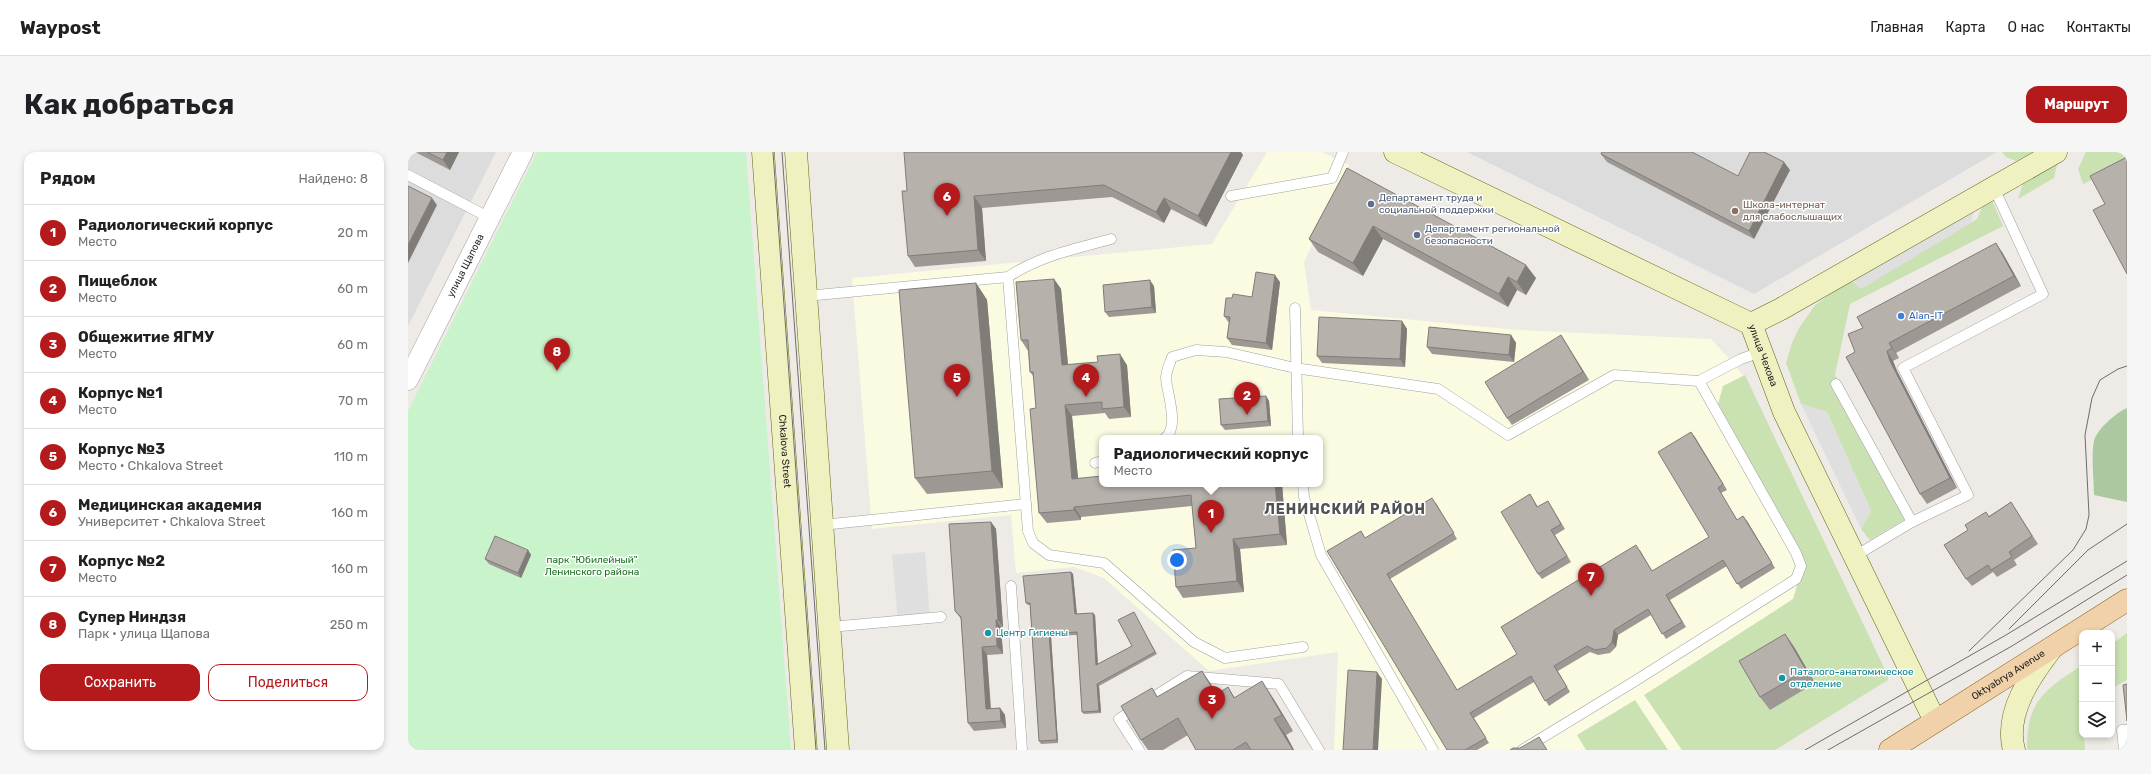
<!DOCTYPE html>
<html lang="ru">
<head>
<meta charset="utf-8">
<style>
  body { margin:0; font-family:Rubik,sans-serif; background:#f6f6f6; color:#202124 }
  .controls { position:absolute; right:12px; bottom:12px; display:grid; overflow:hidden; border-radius:8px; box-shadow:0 2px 6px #0003 }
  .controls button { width:36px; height:36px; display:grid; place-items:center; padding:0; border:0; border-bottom:1px solid #e0e0e0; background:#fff; color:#202124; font:20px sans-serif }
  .you { position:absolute; left:769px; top:408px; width:14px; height:14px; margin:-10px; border:3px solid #fff; border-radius:50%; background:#1a73e8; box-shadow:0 0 0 6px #1a73e833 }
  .badge { display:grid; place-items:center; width:26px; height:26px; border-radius:50%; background:#b4191b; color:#fff; font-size:13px; font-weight:700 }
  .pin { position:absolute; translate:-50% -33px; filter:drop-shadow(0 1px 2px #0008) }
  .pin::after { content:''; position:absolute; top:21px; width:14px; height:12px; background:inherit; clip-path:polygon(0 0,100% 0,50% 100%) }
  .popup { position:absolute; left:691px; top:283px; width:224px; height:52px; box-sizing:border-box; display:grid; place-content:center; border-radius:8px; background:#fff; filter:drop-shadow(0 1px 3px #0005); font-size:13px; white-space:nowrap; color:#757577 }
  .popup b { font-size:15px; color:#202124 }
  .popup::after { content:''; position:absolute; left:50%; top:100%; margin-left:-8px; border:8px solid transparent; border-top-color:#fff }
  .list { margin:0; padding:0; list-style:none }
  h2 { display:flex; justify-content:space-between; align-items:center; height:52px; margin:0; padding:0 16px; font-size:17px }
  h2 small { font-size:13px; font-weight:400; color:#757577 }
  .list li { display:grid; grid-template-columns:26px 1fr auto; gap:12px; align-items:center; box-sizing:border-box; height:56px; padding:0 16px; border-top:1px solid #e0e0e0 }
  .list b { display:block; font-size:15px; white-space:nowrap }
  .list p { margin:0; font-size:13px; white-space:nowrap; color:#757577 }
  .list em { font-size:13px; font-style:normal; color:#757577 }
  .actions { display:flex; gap:8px; padding:12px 16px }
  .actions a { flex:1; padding:9px 0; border:1px solid #b4191b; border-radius:12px; text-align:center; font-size:14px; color:#b4191b }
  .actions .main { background:#b4191b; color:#fff }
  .icon { flex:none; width:22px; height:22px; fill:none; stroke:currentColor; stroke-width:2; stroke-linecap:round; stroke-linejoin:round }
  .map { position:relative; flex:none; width:1719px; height:598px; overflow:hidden; border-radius:12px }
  header { display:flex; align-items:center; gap:24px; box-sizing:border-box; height:56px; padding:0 20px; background:#fff; border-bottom:1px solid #e0e0e0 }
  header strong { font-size:19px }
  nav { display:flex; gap:22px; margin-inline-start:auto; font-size:14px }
  .intro { display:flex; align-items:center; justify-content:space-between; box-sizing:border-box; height:96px; padding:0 24px }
  h1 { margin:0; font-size:28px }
  .button { padding:10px 18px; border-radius:12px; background:#b4191b; color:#fff; font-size:14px; font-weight:700 }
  main { display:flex; gap:24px; padding:0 24px }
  aside { flex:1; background:#fff; border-radius:12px; box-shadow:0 2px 6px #0003 }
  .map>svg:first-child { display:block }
</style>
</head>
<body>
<header>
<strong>Waypost</strong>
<nav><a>Главная</a><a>Карта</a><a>О нас</a><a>Контакты</a></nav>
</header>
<div class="intro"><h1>Как добраться</h1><a class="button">Маршрут</a></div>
<main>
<aside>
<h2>Рядом<small>Найдено: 8</small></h2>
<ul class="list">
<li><span class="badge">1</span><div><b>Радиологический корпус</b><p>Место</p></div><em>20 m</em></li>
<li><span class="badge">2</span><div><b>Пищеблок</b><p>Место</p></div><em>60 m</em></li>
<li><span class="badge">3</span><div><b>Общежитие ЯГМУ</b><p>Место</p></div><em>60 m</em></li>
<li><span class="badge">4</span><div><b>Корпус №1</b><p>Место</p></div><em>70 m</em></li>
<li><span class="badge">5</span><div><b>Корпус №3</b><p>Место · Chkalova Street</p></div><em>110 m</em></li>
<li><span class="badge">6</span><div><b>Медицинская академия</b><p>Университет · Chkalova Street</p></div><em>160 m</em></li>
<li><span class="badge">7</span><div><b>Корпус №2</b><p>Место</p></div><em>160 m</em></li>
<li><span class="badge">8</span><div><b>Супер Ниндзя</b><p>Парк · улица Щапова</p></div><em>250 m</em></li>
</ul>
<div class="actions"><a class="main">Сохранить</a><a>Поделиться</a></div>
</aside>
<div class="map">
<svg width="1719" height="598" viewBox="0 0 1719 598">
  <rect width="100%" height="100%" fill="#eeebe6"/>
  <!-- residential -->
  <g fill="#dcdcdc">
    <polygon points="0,0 88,0 0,174"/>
    <polygon points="1059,0 1589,0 1346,142"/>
  </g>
  <!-- education -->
  <path fill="#fbfbe2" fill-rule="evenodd" d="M859,0H914L941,13L896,110L903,158L1110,178L1303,187L1326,212L1336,225L1478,526L1363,598H926L930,500L801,519L696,426L666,415L608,421L603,363L464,377L444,126L804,92ZM694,286H912V332H694Z"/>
  <!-- grass -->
  <g fill="#cae2b2">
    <polygon points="1594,0 1625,0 1608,9 1598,5"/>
    <polygon points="1678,0 1719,0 1719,11 1675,32 1670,17"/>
    <polygon points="1649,13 1646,26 1610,47 1615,31"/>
    <polygon points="1585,50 1595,74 1442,152 1427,223 1506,362 1462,388 1453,377 1463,359 1419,260 1393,252 1378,211 1384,191 1391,176 1407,153 1442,128 1453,136 1569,67 1575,53"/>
    <polygon points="1337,223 1480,524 1480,528 1367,598 1274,598 1236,543 1385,447 1396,410 1310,252 1315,234"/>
    <polygon points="1719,481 1719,528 1706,535 1704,541 1704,492"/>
    <path d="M1674,513V583H1676L1677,598H1619C1618,549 1637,538 1674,513Z"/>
    <polygon points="1227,548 1260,598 1178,598 1169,583"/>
  </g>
  <!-- forest -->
  <path fill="#acc8a0" d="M1719,256V350L1686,343C1686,328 1683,302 1686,289C1689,277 1708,261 1719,256Z"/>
  <!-- park -->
  <polygon fill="#c9f3cb" points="129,0 338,0 383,598 0,598 0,259"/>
  <!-- parking -->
  <g fill="#dfdfdf">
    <polygon points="1567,55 1563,71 1453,137 1442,128"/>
    <polygon points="1393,252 1419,260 1463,359 1453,377"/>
    <polygon points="517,400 522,466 490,469 484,403"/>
  </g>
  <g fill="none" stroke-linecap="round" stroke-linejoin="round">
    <defs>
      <g id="lane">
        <polyline points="0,23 82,66"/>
        <polyline points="823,44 924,26 935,0"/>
        <path d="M703,87C667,97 631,104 600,125L620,379L625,391L641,403L696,411L786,490L817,506L895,495"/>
        <polyline points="398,144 600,125"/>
        <polyline points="887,156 890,286"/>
        <polyline points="1428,232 1504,370 1447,404"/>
        <path d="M757,286C772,275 759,242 758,226C758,219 762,211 764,205L788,198L818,200L887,216L1030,237L1100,283L1206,223L1291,229"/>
        <polyline points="687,311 694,309"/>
        <polyline points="895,332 896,345 913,403 1025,598"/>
        <polyline points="1504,370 1560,343 1495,216 1635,142 1586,36"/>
        <polyline points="414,373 618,352"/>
        <polyline points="603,434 614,598"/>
        <polyline points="422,475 533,465"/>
        <polyline points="731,598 711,567 779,524 871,532 911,598"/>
        <polyline points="1114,598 1227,529 1388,427 1393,414 1388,401 1291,229 1333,207 1353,200"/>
        <polyline points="1716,598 1714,578 1719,578"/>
      </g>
      <g id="street">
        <path id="s1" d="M0,228L115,0"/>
      </g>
      <g id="secondary">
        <path id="s2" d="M355,0L398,598"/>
        <polyline points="388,0 430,598"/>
        <path id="s3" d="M987,0L1343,172L1376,260L1527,569"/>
        <polyline points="1343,172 1373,157 1648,0"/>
        <path d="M1606,598C1596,561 1623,523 1644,496"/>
      </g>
      <g id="primary">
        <path id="s4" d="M1482,598L1719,448"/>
      </g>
    </defs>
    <!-- lane casing -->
    <use href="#lane" stroke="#a0a0a0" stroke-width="11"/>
    <!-- street casing -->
    <use href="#street" stroke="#a0a0a0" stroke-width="21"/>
    <!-- secondary casing -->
    <use href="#secondary" stroke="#606813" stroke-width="23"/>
    <!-- primary casing -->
    <use href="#primary" stroke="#865f13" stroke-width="23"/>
    <!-- lane -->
    <use href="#lane" stroke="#fff" stroke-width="10"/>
    <!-- street -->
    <use href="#street" stroke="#fff" stroke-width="20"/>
    <!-- secondary -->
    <use href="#secondary" stroke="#eff1c1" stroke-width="22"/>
    <!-- primary -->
    <use href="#primary" stroke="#f0d1a9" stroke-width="22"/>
    <!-- tram -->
    <g stroke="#6d6d6d" stroke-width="1">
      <polyline points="365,0 408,598"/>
      <polyline points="374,0 417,598"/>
      <polyline points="1601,477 1680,398 1719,372"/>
      <polyline points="1561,499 1665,398 1678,377 1681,363 1677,283 1684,246 1692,228 1710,217 1719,214"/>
      <polyline points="1397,598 1598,483 1719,409"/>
      <polyline points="1420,598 1604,494 1719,423"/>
    </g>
  </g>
  <!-- wall -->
  <g fill="#9d9894">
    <polygon points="7,0 51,0 42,18"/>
    <polygon points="1193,2 1330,24 1382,18 1346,87 1199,10"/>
    <polygon points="835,3 798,75 763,57 756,71 704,45 574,56 578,109 507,115 500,104 499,39"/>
    <polygon points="939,16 1128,126 1118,143 1109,138 1100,155 975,87 955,124 910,100 901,87"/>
    <polygon points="1594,100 1613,134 1488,201 1491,206 1485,209 1489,219 1549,336 1519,352 1512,342 1447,200"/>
    <polygon points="646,127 653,137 660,213 719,213 723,265 701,267 697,261 664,264 670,326 874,332 879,393 832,397 836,440 775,446 768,435 788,396 784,354 673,365 673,368 639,371 631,361 628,256 626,225 622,220 620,199 613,188"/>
    <polygon points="872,130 864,198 824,193 819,186 821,171 816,164 824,146 844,145"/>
    <polygon points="568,131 579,148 595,336 519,342 507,326"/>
    <polygon points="746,134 748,161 701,165 697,160"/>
    <polygon points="994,169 999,177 997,215 914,211 909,204"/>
    <polygon points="1103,183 1108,191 1106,210 1024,202 1019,195"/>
    <polygon points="1153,183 1181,228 1104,273 1099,266"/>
    <polygon points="858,244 861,249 863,274 817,278 813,273"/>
    <polygon points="1283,280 1319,338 1313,341 1329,368 1339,369 1367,416 1333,437 1319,414 1262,448 1278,475 1258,487 1243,463 1210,483 1208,495 1202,501 1190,503 1182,500 1150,519 1162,540 1141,554 1126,530 1066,566 1081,591 1069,598 1039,598 958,386 1028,351 1049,387 982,427 1049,538 1109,502 1232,398 1244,419 1301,385"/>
    <polygon points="1122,342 1130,355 1143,354 1157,377 1147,383 1163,410 1134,427 1130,422"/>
    <polygon points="1603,350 1630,392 1606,408 1609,413 1589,425 1585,420 1564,434 1558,427 1581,364"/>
    <polygon points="583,370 588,377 595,475 593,475 595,502 579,503 583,556 592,556 597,563 598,576 566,579 560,571 553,467 547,459"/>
    <polygon points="120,398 123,403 113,426 81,412 77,407"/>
    <polygon points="663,420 665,422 669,462 687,463 690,512 724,494 727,463 749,502 691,534 693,561 676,562 674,560 669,483 643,484 650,591 633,592 631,589 622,453 620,453 618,451"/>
    <polygon points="1377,482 1386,495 1407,531 1362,558 1352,545"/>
    <polygon points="794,519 809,542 820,535 827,546 865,546 885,579 878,583 886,598 788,598 780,583 755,598 740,598 733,588 744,536 750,545"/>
  </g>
  <!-- shaded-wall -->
  <g fill="#807c78">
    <polygon points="39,0 51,0 42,18 35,8"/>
    <polygon points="823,0 833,0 835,3 798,75 790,64"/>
    <polygon points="1376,10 1382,18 1346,87 1341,79"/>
    <polygon points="566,44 574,56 578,109 570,98"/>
    <polygon points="24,46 29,53 0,111 0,93"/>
    <polygon points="756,46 763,57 756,71 748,60"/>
    <polygon points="965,74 975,87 955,124 945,111"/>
    <polygon points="1588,91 1594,100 1613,134 1606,124"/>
    <polygon points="1118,113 1128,126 1118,143 1109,130"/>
    <polygon points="867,123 872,130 864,198 858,191"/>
    <polygon points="1100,125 1109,138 1100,155 1091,142"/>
    <polygon points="646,127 653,137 661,224 654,213"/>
    <polygon points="742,128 746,134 748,161 744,155"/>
    <polygon points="568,131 579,148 595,336 584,319"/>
    <polygon points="994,169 999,177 997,215 992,207"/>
    <polygon points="1103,183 1108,191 1106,210 1101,203"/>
    <polygon points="1153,183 1158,191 1181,228 1175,220"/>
    <polygon points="1481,191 1488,201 1491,206 1484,196"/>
    <polygon points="1479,199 1485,209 1489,219 1549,336 1542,326 1482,209"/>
    <polygon points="712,202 719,213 723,265 716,255"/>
    <polygon points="858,244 861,249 863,274 860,269"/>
    <polygon points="657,253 664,264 671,337 664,327"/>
    <polygon points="1283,280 1287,285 1319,338 1315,332"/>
    <polygon points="867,332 874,332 879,393 872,382"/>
    <polygon points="666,355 673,365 673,368 666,358"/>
    <polygon points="1335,364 1339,369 1367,416 1364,411"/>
    <polygon points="583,370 588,377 595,475 590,468"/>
    <polygon points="825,387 832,397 836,440 829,429"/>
    <polygon points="120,398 123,403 113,426 110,421"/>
    <polygon points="663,420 665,422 669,465 667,462"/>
    <polygon points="685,461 687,463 690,516 688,513"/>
    <polygon points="588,468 593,475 595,502 589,494"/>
    <polygon points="1206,478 1210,483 1208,495 1204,490"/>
    <polygon points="641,482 643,484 650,591 649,588"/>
    <polygon points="1377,482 1386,495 1407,531 1398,518"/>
    <polygon points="574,495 579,503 583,564 578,557"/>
    <polygon points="794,519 805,535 819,559 808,543"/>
    <polygon points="969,520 974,527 970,598 965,598"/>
    <polygon points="854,529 865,546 885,579 874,563"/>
    <polygon points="689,532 691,534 693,561 691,559"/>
    <polygon points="592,556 597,563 598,576 593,569"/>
    <polygon points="866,567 878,583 886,598 885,598"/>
  </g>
  <!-- building -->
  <g fill="#b7b1ac" stroke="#807c78">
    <polygon points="19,0 39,0 35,8"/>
    <polygon points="496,0 823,0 790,64 756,46 748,60 696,33 566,44 570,98 500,104 494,39 499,39"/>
    <polygon points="1194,0 1284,0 1330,24 1342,0 1356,0 1376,10 1341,79 1193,2"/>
    <polygon points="1719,5 1719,122 1685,58 1697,52 1682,24"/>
    <polygon points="939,16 1118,113 1109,130 1100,125 1091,142 965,74 945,111 901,87"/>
    <polygon points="0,34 24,46 0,93"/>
    <polygon points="1588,91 1606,124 1481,191 1484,196 1479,199 1482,209 1542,326 1512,342 1438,205 1447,200 1440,182 1455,176 1449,165"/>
    <polygon points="848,120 867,123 858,191 819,186 822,165 816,164 818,146 824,146 825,142 844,145"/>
    <polygon points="646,127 654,213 690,210 689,204 712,202 716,255 694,257 694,250 657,253 664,327 694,324 694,332 867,332 872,382 825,387 829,429 768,435 765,398 788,396 783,343 666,355 666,358 631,361 622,257 628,256 625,220 622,220 620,188 613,188 608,130"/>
    <polygon points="742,128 744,155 697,160 695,133"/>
    <polygon points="568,131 584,319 507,326 491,138"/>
    <polygon points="911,165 994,169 992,207 909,204"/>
    <polygon points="1021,175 1103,183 1101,203 1019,195"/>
    <polygon points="1153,183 1175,220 1099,266 1077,230"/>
    <polygon points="858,244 860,269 813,273 811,247"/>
    <polygon points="1283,280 1315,332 1310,336 1329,368 1335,364 1364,411 1329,432 1315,408 1258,443 1274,470 1254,482 1240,457 1206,478 1204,490 1199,496 1187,498 1179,494 1146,514 1159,535 1137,549 1123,524 1062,561 1078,586 1057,598 1039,598 919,399 953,379 957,386 1024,346 1046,381 979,422 1049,538 1109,502 1093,475 1157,436 1228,393 1244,419 1301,385 1250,300"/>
    <polygon points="1122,342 1129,355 1140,349 1153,372 1143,378 1159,404 1130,422 1093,360"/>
    <polygon points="1603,350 1624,384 1601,400 1604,405 1583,418 1580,413 1558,427 1536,393 1560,378 1557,373 1578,360 1581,365"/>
    <polygon points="583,370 590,468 588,468 589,494 574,495 578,557 592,556 593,569 560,571 553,465 547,459 541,372"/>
    <polygon points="87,384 120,398 110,421 77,407"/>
    <polygon points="663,420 667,462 685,461 688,513 724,494 710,468 726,460 747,500 689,532 691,559 674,560 669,480 641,482 649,588 631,589 622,451 618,451 615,424"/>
    <polygon points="1377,482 1398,518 1352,545 1331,509"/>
    <polygon points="940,518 969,520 965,598 935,598"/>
    <polygon points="794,519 808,543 820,535 826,546 854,529 874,563 866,567 885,598 843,598 838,590 825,598 788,598 770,566 733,588 713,554 744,536 749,545"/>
    <polygon points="1719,532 1719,569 1715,533"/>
    <polygon points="1131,585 1139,598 1102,598 1105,596 1112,596"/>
  </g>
  <!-- markers -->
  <g fill="#5c6f8a" stroke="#fff" stroke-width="1.5">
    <circle cx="963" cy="52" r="4"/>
    <circle cx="1009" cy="83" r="4"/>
  </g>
  <circle fill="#8d6e63" stroke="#fff" stroke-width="1.5" cx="1327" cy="59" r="4"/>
  <circle fill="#3f7fe0" stroke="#fff" stroke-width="1.5" cx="1493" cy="164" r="4"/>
  <g fill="#0f9aa8" stroke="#fff" stroke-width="1.5">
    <circle cx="580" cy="481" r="4"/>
    <circle cx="1374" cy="526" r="4"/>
  </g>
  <g text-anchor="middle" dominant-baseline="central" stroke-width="3" stroke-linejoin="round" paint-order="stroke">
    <!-- service labels -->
    <g font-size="10" fill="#4e5e75" stroke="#fff" text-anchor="start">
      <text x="971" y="46">Департамент труда и<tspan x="971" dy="12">социальной поддержки</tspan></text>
      <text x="1017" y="77">Департамент региональной<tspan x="1017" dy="12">безопасности</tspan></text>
    </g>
    <!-- education labels -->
    <g font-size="10" fill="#785e54" stroke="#fff" text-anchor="start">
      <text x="1335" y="53">Школа-интернат<tspan x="1335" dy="12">для слабослышащих</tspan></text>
    </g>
    <!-- street labels -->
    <g font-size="10" fill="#1f1f1f" stroke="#fff">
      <text stroke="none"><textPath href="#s1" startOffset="128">улица Щапова</textPath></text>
      <text stroke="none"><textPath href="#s3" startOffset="429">улица Чехова</textPath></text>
      <text stroke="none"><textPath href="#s2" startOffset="300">Chkalova Street</textPath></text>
      <text stroke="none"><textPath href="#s4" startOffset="140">Oktyabrya Avenue</textPath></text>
    </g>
    <!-- shop labels -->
    <g font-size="10" fill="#366cbe" stroke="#fff" text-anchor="start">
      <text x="1501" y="164">Alan-IT</text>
    </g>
    <!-- park labels -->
    <g font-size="10" fill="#1a7020" stroke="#fff">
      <text x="184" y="408">парк "Юбилейный"<tspan x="184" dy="12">Ленинского района</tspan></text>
    </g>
    <!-- culture labels -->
    <g font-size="10" fill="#0d838f" stroke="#fff" text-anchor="start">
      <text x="588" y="481">Центр Гигиены</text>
      <text x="1382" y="520">Паталого-анатомическое<tspan x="1382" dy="12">отделение</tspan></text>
    </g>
    <!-- district labels -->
    <g font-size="14" font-weight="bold" letter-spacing="1" fill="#525252" stroke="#fff">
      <text x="937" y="357">ЛЕНИНСКИЙ РАЙОН</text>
    </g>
  </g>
</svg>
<div class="controls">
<button>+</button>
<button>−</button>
<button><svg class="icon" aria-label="layers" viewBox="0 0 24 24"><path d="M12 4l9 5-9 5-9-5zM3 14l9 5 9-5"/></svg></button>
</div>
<div class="you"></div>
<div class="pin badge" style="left:803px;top:381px">1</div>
<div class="popup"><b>Радиологический корпус</b>Место</div>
<div class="pin badge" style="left:839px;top:263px">2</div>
<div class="pin badge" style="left:804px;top:567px">3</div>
<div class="pin badge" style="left:678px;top:245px">4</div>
<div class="pin badge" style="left:549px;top:245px">5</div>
<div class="pin badge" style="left:539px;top:64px">6</div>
<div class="pin badge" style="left:1183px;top:444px">7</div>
<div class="pin badge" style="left:149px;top:219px">8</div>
</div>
</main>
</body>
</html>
